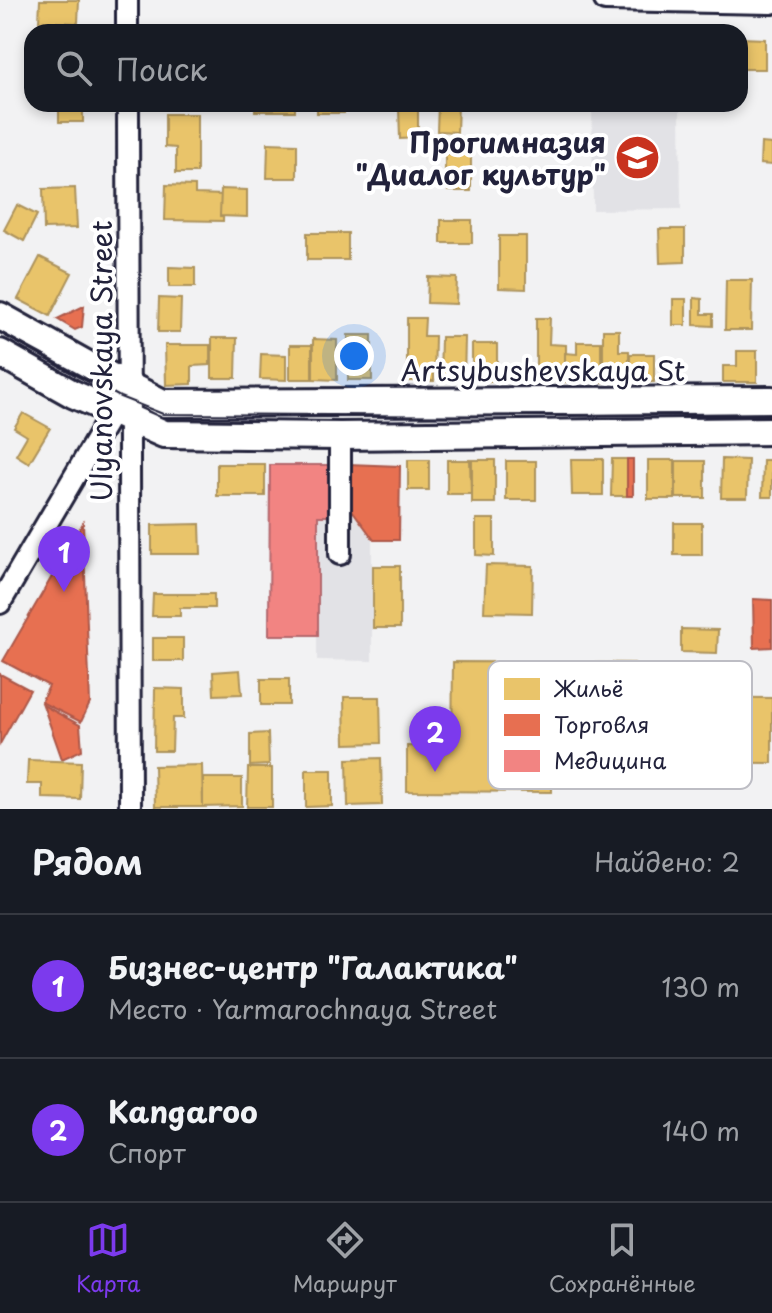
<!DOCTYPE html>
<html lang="ru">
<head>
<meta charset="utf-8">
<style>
  body { margin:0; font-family:"Playpen Sans",sans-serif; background:#242831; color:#f1f3f6 }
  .you { position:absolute; left:354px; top:356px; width:28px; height:28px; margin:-20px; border:6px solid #fff; border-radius:50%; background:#1a73e8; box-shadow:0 0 0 12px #1a73e833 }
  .badge { display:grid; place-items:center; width:52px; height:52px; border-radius:50%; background:#7c3aed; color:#fff; font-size:26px; font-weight:700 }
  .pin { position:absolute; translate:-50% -66px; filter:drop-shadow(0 2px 4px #0008) }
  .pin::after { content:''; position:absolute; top:42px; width:28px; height:24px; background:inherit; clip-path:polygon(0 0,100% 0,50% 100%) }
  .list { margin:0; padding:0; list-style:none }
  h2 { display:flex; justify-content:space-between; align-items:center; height:104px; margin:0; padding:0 32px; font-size:34px }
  h2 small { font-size:26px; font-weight:400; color:#9ea1a6 }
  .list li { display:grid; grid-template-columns:52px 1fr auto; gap:24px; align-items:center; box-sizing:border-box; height:144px; padding:0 32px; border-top:2px solid #363941 }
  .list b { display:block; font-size:30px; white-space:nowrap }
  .list p { margin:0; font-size:26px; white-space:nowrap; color:#9ea1a6 }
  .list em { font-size:26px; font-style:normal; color:#9ea1a6 }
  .icon { flex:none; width:44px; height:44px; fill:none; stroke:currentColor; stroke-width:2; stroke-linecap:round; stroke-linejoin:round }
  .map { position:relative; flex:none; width:772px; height:809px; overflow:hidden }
  .search { position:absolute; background:#171b24; box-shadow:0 4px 12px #0003; left:24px; right:24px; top:24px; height:88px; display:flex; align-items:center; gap:20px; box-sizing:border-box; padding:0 28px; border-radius:24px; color:#9ea1a6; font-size:30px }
  .sheet { height:392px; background:#171b24 }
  nav { display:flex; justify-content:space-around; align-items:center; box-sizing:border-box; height:112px; border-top:2px solid #363941; background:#171b24; font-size:22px; color:#9ea1a6 }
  nav a { display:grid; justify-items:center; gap:4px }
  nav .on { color:#7c3aed }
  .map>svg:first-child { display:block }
</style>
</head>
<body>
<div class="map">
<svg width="772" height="809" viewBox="0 0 772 809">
  <rect width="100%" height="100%" fill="#f2f2f3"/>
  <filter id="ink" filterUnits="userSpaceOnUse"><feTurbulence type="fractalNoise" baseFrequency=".0125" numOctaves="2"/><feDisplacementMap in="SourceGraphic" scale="16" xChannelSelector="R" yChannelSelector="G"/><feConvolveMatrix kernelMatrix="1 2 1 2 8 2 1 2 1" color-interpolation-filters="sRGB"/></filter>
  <g filter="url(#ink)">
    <!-- built -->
    <g fill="#e2e2e6">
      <polygon points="592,104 680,104 681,209 593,210"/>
      <polygon points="269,464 346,465 346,504 372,539 372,661 317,660 317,636 268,635"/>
    </g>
    <!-- homes -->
    <g fill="#e9c46a" stroke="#ad935c" stroke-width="2">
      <polygon points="40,0 79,0 78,23 39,21"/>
      <polygon points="740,38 765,39 765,69 740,69"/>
      <rect x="59" y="104" width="24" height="18"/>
      <rect x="255" y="104" width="40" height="7"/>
      <rect x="317" y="104" width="27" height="9"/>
      <polygon points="438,104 458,104 457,132 437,131"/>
      <polygon points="399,108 418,108 418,138 400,139"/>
      <polygon points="165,114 197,114 197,173 176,173 176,148 165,147"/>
      <polygon points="268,143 297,144 297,178 267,178"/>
      <polygon points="761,143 772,144 772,165 760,164"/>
      <polygon points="445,154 471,154 471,191 448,191 448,180 445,180"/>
      <polygon points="166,185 195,186 195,194 224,195 223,221 165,220"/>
      <polygon points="75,188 77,228 44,229 43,189"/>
      <polygon points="221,189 247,190 247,217 220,216"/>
      <polygon points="17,205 37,215 24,241 4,230"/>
      <rect x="441" y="220" width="31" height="23"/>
      <polygon points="659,229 685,229 685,262 660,263"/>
      <rect x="307" y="233" width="41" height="27"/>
      <polygon points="499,236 526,236 526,289 499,288"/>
      <polygon points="40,257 72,273 50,316 18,299"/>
      <polygon points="169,267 195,268 195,287 169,287"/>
      <polygon points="428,277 457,278 456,304 427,303"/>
      <polygon points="726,280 752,280 751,330 725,330"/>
      <polygon points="159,298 181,299 180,332 158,332"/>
      <polygon points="694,298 702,299 702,314 713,314 713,326 694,325"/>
      <rect x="673" y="299" width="13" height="26"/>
      <polygon points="407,318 425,318 424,336 435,336 434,381 407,381"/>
      <polygon points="536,318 550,318 549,344 566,345 566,382 536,381"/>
      <polygon points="603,330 619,330 619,351 629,351 629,382 603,382"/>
      <rect x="348" y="335" width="24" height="45"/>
      <polygon points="441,337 465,337 464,381 440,381"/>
      <polygon points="212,338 237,338 236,378 212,378"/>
      <polygon points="313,339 337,340 337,380 313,379"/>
      <polygon points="577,342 601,342 601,382 565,382 565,353 577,354"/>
      <polygon points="472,344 497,344 497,381 472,382"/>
      <polygon points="165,345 210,345 210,365 192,366 192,384 166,385"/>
      <rect x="290" y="345" width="22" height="34"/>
      <polygon points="737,351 757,351 757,382 723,382 723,366 737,366"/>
      <polygon points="261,354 286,355 286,380 260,379"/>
      <rect x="630" y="354" width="24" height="28"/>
      <polygon points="23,413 50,428 29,463 16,455 27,436 14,428"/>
      <polygon points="571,459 603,459 603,495 572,495"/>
      <polygon points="612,459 627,459 627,496 611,496"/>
      <polygon points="722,459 748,460 747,498 721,498"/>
      <rect x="408" y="460" width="21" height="30"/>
      <polygon points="447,460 470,460 471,494 447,494"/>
      <rect x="472" y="460" width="23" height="43"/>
      <rect x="648" y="460" width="27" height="39"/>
      <polygon points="763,460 772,460 772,497 762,497"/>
      <rect x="506" y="461" width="30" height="39"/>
      <rect x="676" y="461" width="29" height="37"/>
      <rect x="217" y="464" width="48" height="32"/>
      <polygon points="476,519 494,519 494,556 476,555"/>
      <rect x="674" y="523" width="28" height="32"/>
      <polygon points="200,524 201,554 152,554 152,525"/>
      <polygon points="486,565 533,566 532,613 484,612"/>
      <rect x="373" y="566" width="27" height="62"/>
      <polygon points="153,594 214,594 214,608 180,608 180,616 152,616"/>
      <polygon points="681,629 718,630 717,653 681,652"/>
      <rect x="153" y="638" width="30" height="23"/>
      <polygon points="453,662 634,663 633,697 772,698 772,763 626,762 627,729 492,728 492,749 552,749 552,792 407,791 407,746 452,747"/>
      <polygon points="240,670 242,694 214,695 213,672"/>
      <rect x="261" y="679" width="28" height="26"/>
      <polygon points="155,688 184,689 184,718 173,718 172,751 154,751"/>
      <polygon points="344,697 380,697 381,743 345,744"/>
      <polygon points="268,733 269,765 250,766 250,734"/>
      <polygon points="381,758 382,805 348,806 347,759"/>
      <polygon points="28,760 81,762 80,799 42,798 42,784 27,784"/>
      <polygon points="202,765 203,807 155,807 154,766"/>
      <polygon points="248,768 272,768 272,807 247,807"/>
      <polygon points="306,770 332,770 332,806 306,807"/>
      <polygon points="203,778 242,778 242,806 203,807"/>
    </g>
    <!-- shops -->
    <g fill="#e76f51" stroke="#ac584a" stroke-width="2">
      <polygon points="84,306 82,327 75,330 57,319"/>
      <rect x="627" y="459" width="6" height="37"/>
      <polygon points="348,464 400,466 399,540 374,540 347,503"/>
      <polygon points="83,523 90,703 81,722 41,702 49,686 3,661"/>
      <polygon points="753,599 772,600 772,647 754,648"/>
      <polygon points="0,674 30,690 0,744"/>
      <polygon points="43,705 80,725 82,750 62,759"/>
    </g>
    <!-- health -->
    <polygon fill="#f28482" stroke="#b4676d" stroke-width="2" points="270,465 334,465 334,516 318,516 318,635 269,635"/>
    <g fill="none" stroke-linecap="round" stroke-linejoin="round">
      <defs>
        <g id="minor">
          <polyline points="127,0 127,32"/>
          <polyline points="605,0 772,3"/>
          <polyline points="128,104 130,809"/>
          <polyline points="340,436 340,554"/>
          <polyline points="0,603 120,399"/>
        </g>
        <g id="major">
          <polyline points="0,316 86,364 163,403 772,400"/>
          <polyline points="0,353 73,394 164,434 340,436 772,431"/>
        </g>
      </defs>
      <!-- minor casing -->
      <use href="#minor" stroke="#22223b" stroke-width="26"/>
      <!-- major casing -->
      <use href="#major" stroke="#22223b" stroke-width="32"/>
      <!-- minor -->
      <use href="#minor" stroke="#fff" stroke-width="20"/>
      <!-- major -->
      <use href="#major" stroke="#fff" stroke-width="26"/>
      <!-- tram -->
      <polyline stroke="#22223b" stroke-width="2" points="0,332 120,397 163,414 499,416 772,413"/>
    </g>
  </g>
  <!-- icons -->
  <defs>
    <symbol id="school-disc" viewBox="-11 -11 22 22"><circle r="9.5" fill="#c8321e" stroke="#fff"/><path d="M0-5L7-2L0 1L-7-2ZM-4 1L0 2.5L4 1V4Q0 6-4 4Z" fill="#fff"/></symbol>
  </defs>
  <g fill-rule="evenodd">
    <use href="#school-disc" x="612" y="132" width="51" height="51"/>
  </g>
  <g text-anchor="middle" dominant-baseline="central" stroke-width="8" stroke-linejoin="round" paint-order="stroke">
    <!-- poi labels -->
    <g font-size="28" font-weight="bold" fill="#22223b" stroke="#fff" text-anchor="end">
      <text x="606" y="141">Прогимназия<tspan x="606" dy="32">"Диалог культур"</tspan></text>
    </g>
    <!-- street labels -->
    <g font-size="28" fill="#22223b" stroke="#fff">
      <text transform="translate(100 361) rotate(-90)">Ulyanovskaya Street</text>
      <text x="543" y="369">Artsybushevskaya St</text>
    </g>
  </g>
  <!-- legend -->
  <rect x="488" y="661" width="264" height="128" rx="12" fill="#fff" stroke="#bdbdc4" stroke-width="2"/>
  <rect x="504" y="678" width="36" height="22" fill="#e9c46a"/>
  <rect x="504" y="714" width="36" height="22" fill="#e76f51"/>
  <rect x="504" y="750" width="36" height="22" fill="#f28482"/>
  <g font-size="22" fill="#22223b">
    <text x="554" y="697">Жильё</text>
    <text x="554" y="733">Торговля</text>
    <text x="554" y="769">Медицина</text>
  </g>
</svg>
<div class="you"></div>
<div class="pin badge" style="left:64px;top:592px">1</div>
<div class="pin badge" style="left:435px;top:772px">2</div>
<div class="search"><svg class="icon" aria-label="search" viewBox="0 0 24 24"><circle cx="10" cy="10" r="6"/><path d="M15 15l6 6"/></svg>Поиск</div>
</div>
<section class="sheet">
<h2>Рядом<small>Найдено: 2</small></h2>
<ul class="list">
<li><span class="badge">1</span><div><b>Бизнес-центр &quot;Галактика&quot;</b><p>Место · Yarmarochnaya Street</p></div><em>130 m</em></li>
<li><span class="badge">2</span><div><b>Kangaroo</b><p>Спорт</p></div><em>140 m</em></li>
</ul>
</section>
<nav>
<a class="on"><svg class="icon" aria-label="map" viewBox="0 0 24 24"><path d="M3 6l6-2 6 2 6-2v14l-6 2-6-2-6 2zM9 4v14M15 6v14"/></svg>Карта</a>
<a><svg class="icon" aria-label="directions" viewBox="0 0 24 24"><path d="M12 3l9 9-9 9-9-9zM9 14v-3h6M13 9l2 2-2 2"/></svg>Маршрут</a>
<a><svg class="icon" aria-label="saved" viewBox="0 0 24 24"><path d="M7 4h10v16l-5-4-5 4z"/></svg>Сохранённые</a>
</nav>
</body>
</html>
